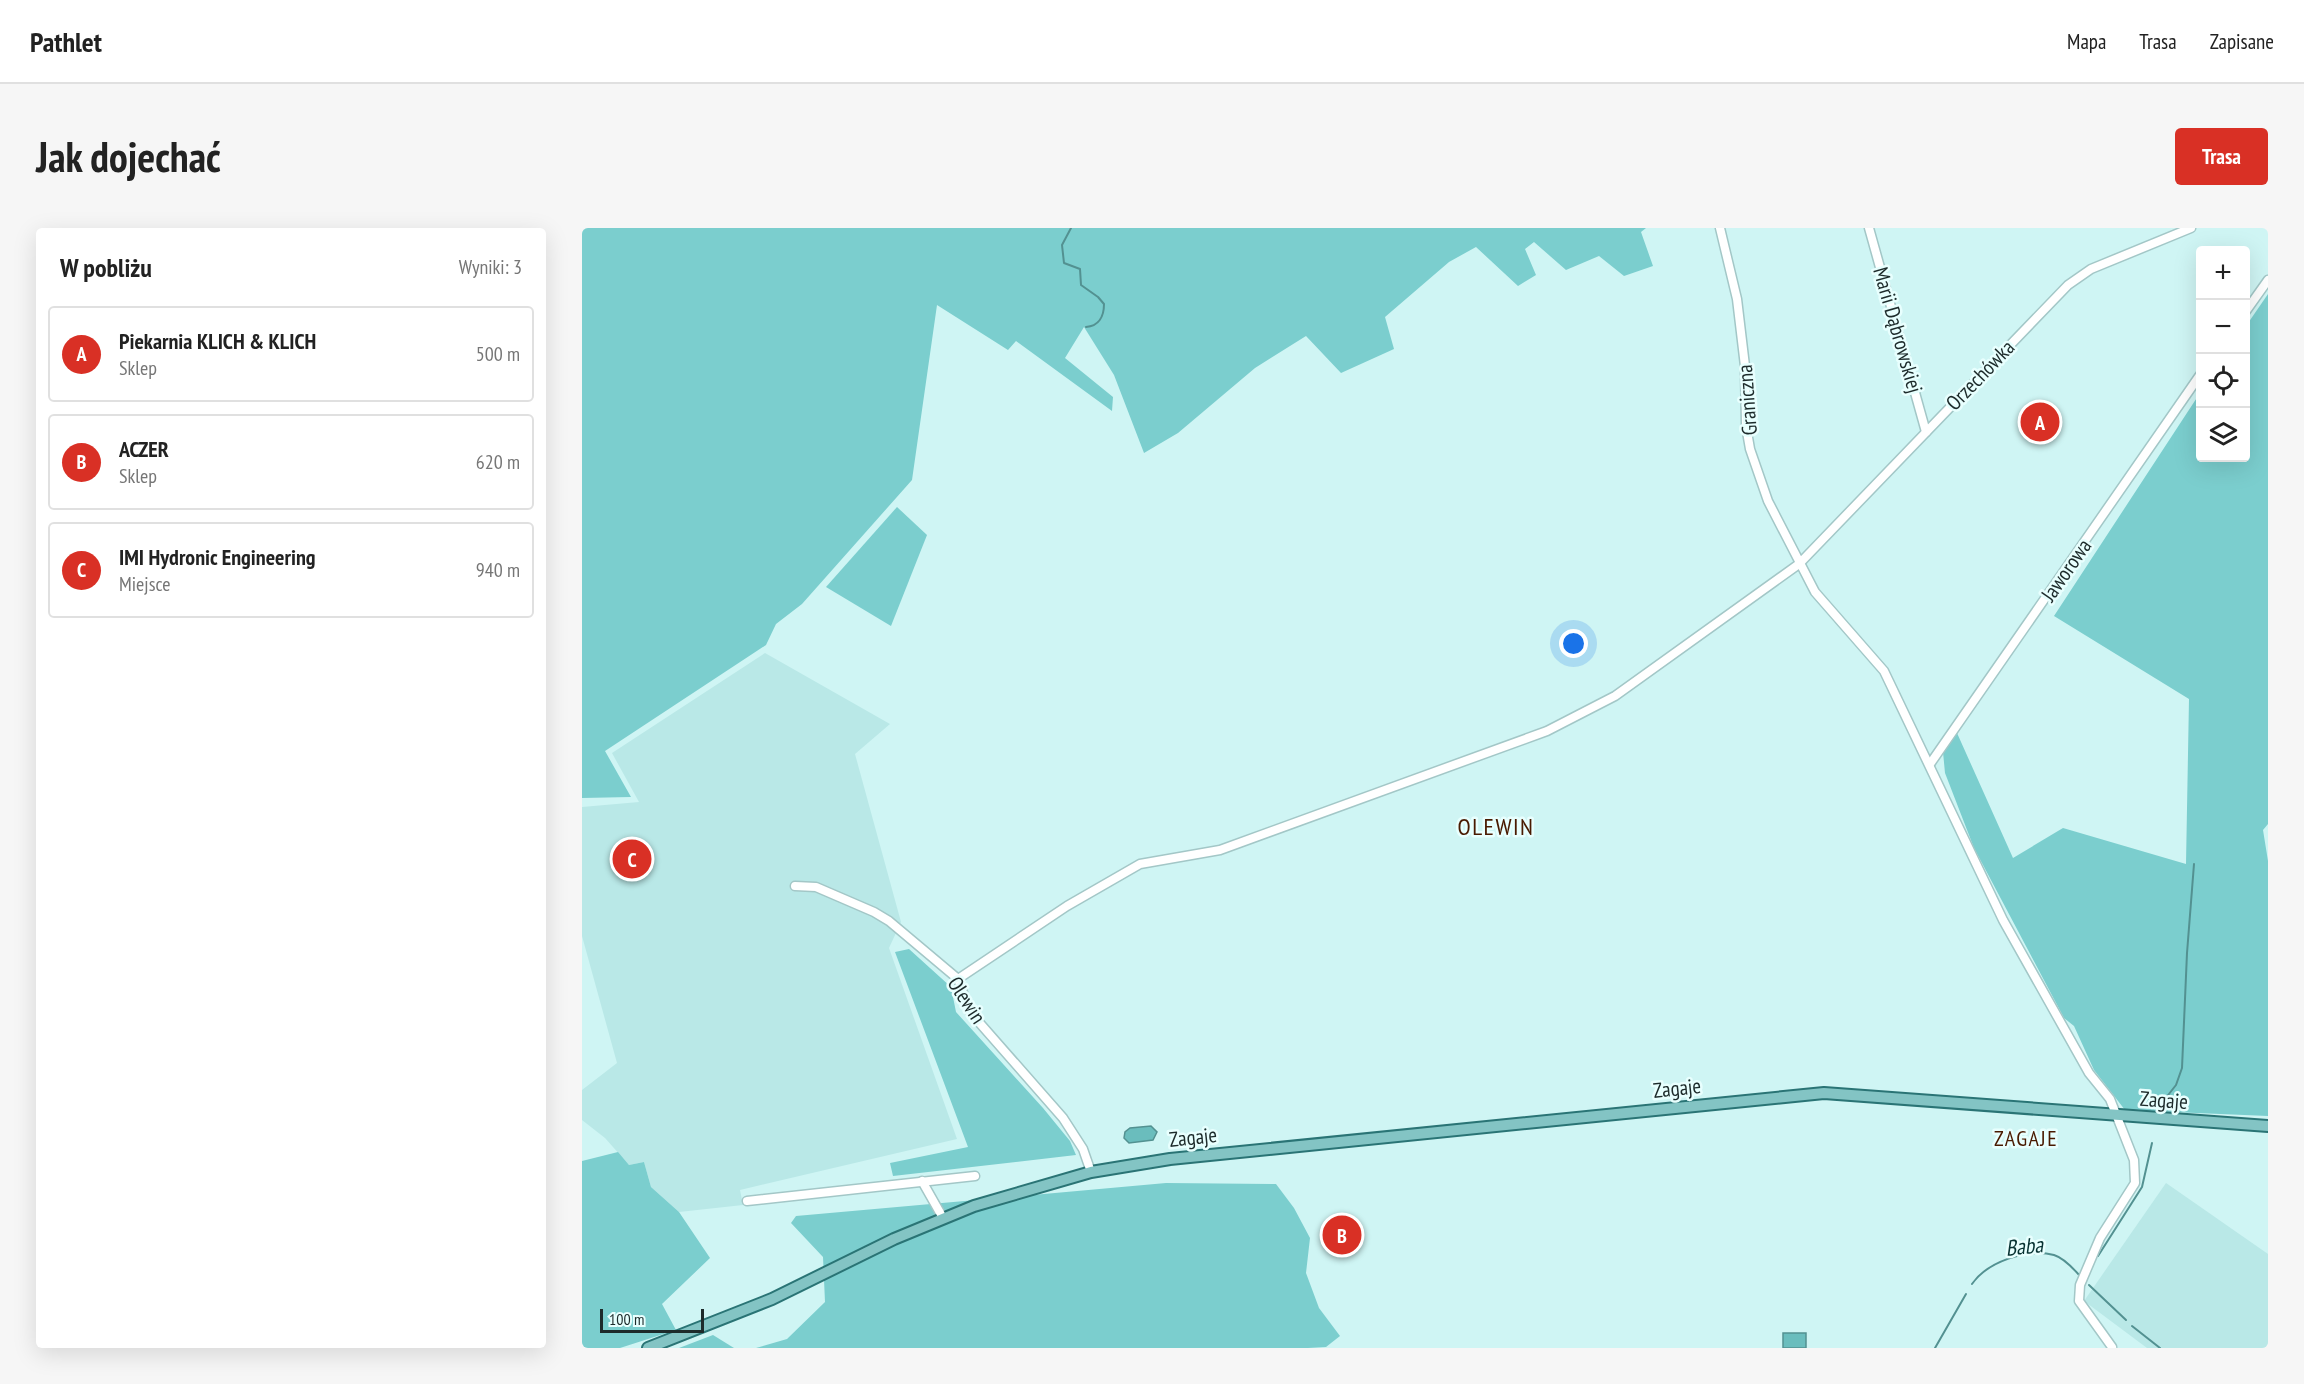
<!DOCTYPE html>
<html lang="pl">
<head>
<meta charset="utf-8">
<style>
  body { margin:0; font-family:"PT Sans Narrow",sans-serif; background:#f6f6f6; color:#222 }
  .controls { position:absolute; right:18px; top:18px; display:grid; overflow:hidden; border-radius:6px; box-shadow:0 6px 24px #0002 }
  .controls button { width:54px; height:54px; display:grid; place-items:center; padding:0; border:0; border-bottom:2px solid #e0e0e0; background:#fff; color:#222; font:30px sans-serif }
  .scale { position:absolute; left:18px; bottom:15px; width:104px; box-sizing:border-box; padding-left:6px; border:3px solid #1d2b2b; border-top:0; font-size:16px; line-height:21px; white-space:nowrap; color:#1d2b2b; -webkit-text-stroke:4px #e8fffe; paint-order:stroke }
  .you { position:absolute; left:992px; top:416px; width:21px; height:21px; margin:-15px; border:4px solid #fff; border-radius:50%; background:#1a73e8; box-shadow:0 0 0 9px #1a73e833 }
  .badge { display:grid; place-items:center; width:39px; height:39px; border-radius:50%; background:#d93025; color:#fff; font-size:20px; font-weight:700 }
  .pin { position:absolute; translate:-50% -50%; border:3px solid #fff; box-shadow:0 2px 6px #0006 }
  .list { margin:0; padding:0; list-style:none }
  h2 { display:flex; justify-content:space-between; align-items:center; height:78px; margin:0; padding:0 24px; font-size:26px }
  h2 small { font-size:20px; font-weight:400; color:#767676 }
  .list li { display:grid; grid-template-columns:39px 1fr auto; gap:18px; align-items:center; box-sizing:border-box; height:96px; margin:0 12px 12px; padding:0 12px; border:2px solid #e0e0e0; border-radius:6px }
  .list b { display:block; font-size:22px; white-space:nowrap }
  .list p { margin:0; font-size:20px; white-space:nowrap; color:#767676 }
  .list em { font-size:20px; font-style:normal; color:#767676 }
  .icon { flex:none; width:33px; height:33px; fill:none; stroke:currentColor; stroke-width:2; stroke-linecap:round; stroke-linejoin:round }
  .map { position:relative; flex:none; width:1686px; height:1120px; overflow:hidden; border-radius:6px }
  header { display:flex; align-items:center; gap:36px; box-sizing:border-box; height:84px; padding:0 30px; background:#fff; border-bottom:2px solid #e0e0e0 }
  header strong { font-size:28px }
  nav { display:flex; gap:33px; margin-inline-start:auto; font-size:21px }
  .intro { display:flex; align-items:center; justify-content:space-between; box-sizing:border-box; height:144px; padding:0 36px }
  h1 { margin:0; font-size:42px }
  .button { padding:15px 27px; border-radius:6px; background:#d93025; color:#fff; font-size:21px; font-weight:700 }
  main { display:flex; gap:36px; padding:0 36px }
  aside { flex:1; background:#fff; border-radius:6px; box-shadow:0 6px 24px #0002 }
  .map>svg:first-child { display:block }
</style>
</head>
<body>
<header>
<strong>Pathlet</strong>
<nav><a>Mapa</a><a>Trasa</a><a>Zapisane</a></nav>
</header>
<div class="intro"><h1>Jak dojechać</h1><a class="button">Trasa</a></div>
<main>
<aside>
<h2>W pobliżu<small>Wyniki: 3</small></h2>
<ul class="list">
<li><span class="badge">A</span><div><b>Piekarnia KLICH &amp; KLICH</b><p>Sklep</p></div><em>500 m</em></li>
<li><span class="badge">B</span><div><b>ACZER</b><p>Sklep</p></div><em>620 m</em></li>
<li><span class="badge">C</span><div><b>IMI Hydronic Engineering</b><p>Miejsce</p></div><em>940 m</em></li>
</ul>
</aside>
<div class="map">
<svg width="1686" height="1120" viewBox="0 0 1686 1120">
  <rect width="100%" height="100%" fill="#cff5f4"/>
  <!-- built -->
  <g fill="#b9e8e7">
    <polygon points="183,425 308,496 273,526 319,694 307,720 375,911 158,962 161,977 97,984 69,959 62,934 47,937 23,910 0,892 0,862 35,835 0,708 0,579 57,574 30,525"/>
    <polygon points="1584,955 1686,1026 1686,1120 1565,1120 1502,1073"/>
  </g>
  <!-- forest -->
  <g fill="#7bcece">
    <polygon points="0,0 1064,0 1059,4 1071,38 1042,48 1017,28 984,42 952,14 943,21 954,47 936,58 894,19 867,34 803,89 812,121 759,145 724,108 673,140 596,205 562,225 532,147 502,99 483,130 531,169 530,183 434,113 426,122 355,77 330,252 220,376 194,396 184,417 23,523 49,569 0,570"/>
    <polygon points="1686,66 1686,596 1681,602 1686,633 1686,888 1543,882 1512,842 1492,798 1482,790 1392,620 1363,545 1361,524 1375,505 1431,630 1481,600 1604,636 1607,471 1472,388 1618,165 1618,230 1664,230 1664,98"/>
    <polygon points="315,279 345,307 309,398 244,359"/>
    <polygon points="327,721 369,759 374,784 461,880 488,913 494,927 311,948 308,935 386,919 313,724"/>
    <polygon points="36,924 47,937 62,934 69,959 97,984 128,1030 80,1076 94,1102 38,1120 0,1120 0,933"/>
    <polygon points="584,955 694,956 712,980 728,1010 724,1045 737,1080 758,1108 744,1119 726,1120 174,1120 205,1111 243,1074 241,1029 209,995 214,988"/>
    <polygon points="131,1107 152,1120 97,1120"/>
  </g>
  <!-- water -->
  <g fill="#6abdbd" stroke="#539191" stroke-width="1.5">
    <polygon points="569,898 575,904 571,912 547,915 542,910 543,904 548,900"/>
    <rect x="1201" y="1105" width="23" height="15"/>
  </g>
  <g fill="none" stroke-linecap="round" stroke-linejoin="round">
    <!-- stream -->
    <g stroke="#539191" stroke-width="2">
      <path d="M489,0L480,17L482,35L498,41L499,57L516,69L522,76C522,88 517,98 504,99"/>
      <polyline points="1583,871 1594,857 1600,840 1605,725 1612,636"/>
      <polyline points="1516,1028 1560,959 1570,915"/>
      <path d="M1390,1056C1405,1034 1445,1020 1472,1027C1482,1030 1491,1040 1498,1048"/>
      <polyline points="1507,1057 1544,1092"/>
      <polyline points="1550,1098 1578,1120"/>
      <polyline points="1353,1120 1384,1066"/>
    </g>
    <defs>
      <g id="minor">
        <polyline points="1138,0 1155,71 1163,138 1164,198 1168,221 1186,273 1233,364 1302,443 1421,692 1507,845 1528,871 1552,932 1553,955 1518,1010 1498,1057 1497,1073 1530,1119"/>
        <polyline points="1287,0 1344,204"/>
        <polyline points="1664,83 1686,52"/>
        <polyline points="1348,536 1618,147"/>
        <polyline points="213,658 234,659 292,684 307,693 376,751 388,784 481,890 501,921 509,944"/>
        <polyline points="376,751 485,678 558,636 638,622 965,503 1033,468 1217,336 1486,57 1509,41 1609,0"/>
        <polyline points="340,953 361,990"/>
        <polyline points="165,973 393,948"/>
      </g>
      <polyline id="major" points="66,1120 190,1071 312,1011 392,978 509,944 588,931 1242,865 1686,898"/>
    </defs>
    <!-- minor casing -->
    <use href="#minor" stroke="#a3c7c7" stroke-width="11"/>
    <!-- major casing -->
    <use href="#major" stroke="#2a7475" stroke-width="14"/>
    <!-- minor -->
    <use href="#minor" stroke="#fff" stroke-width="8"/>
    <!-- major -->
    <use href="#major" stroke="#83c4c4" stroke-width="10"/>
  </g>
  <g text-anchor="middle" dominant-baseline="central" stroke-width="5" stroke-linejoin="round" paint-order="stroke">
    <!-- street labels -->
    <g font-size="21" fill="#1d2b2b" stroke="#e8fffe">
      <text transform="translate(1316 102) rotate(74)">Marii Dąbrowskiej</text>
      <text transform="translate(1398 147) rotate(-46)">Orzechówka</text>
      <text transform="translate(1165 172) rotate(-94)">Graniczna</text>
      <text transform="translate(1484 342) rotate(-55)">Jaworowa</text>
      <text transform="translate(385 772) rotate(57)">Olewin</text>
      <text transform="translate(1095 860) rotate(-6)">Zagaje</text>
      <text transform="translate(1582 872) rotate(4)">Zagaje</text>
      <text transform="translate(611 909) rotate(-6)">Zagaje</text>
    </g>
    <!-- neighbourhood labels -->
    <g font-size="22" letter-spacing="1.5" fill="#491a01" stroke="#e8fffe">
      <text x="1444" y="910">ZAGAJE</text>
    </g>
    <!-- water labels -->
    <g font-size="22" font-style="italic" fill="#073232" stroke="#e8fffe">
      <text transform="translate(1442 1018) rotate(-6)">Baba</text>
    </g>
    <!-- quarter labels -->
    <g font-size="24" letter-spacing="1.5" fill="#491a01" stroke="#e8fffe">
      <text x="914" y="598">OLEWIN</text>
    </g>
  </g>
</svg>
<div class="controls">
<button>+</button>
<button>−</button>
<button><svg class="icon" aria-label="locate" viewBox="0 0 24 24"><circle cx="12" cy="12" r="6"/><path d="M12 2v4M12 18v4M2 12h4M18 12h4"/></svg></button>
<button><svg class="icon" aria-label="layers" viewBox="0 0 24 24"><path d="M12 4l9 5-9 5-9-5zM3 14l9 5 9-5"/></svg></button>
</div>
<div class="scale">100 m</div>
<div class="you"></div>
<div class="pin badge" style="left:1458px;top:194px">A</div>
<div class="pin badge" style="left:760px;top:1007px">B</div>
<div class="pin badge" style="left:50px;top:631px">C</div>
</div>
</main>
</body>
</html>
